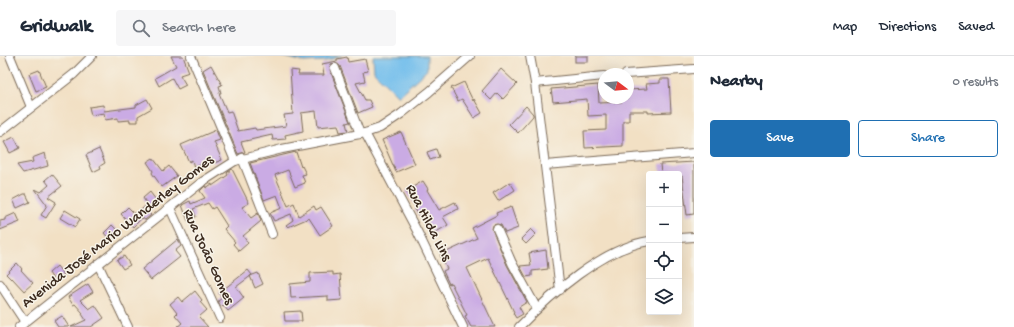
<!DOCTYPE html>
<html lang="en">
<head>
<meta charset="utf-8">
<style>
  body { margin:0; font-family:"Gochi Hand",sans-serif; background:#f6f6f7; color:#1f2937 }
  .controls { position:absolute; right:12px; bottom:12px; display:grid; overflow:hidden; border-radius:4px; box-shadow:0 4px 16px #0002 }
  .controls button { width:36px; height:36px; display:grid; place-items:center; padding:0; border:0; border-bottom:1px solid #e0e1e3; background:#fff; color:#1f2937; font:20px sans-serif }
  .compass { position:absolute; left:598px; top:12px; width:36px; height:36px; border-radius:50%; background:#fff; box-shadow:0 4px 16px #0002; rotate:106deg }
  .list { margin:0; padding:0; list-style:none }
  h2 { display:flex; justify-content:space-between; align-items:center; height:52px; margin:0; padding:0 16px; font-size:17px }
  h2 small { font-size:13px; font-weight:400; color:#747a83 }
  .actions { display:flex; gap:8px; padding:12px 16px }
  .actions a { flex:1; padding:9px 0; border:1px solid #1f6fb2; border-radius:4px; text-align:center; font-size:14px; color:#1f6fb2 }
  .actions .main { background:#1f6fb2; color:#fff }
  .icon { flex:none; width:22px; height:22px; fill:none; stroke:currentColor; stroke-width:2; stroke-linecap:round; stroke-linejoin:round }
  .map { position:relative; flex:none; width:694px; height:271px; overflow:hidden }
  header { display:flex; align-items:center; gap:24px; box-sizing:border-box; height:56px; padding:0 20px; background:#fff; border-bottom:1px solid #e0e1e3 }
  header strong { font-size:19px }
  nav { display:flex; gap:22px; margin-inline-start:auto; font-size:14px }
  .search { width:280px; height:36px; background:#f6f6f7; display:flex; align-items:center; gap:10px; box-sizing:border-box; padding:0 14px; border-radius:4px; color:#747a83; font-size:15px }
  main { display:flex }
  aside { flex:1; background:#fff }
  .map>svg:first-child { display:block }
</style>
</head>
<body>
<header>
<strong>Gridwalk</strong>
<div class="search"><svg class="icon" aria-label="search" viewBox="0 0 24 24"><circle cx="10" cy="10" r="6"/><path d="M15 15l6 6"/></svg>Search here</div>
<nav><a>Map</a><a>Directions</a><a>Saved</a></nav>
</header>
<main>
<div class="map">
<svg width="694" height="271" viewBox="0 0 694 271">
  <rect width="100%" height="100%" fill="#f7f3e8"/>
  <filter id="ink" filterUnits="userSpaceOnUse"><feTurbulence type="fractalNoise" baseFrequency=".025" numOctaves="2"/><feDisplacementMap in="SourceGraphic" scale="8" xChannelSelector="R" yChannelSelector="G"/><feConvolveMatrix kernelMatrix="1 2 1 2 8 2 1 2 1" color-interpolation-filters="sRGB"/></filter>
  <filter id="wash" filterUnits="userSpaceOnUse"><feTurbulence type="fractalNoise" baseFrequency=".012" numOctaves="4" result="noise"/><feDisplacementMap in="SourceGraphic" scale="16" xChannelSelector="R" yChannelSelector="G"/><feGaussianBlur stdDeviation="0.9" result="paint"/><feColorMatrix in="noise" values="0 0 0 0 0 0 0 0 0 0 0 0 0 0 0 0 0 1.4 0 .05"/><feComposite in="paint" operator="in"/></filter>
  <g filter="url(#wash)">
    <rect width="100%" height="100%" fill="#f2e0c4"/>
    <!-- water -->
    <g fill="#72beec" stroke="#567485">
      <polygon points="281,0 342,0 325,5 304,6"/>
      <polygon points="373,0 427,0 427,14 398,40 374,16"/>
    </g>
    <g id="blocks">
      <!-- building -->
      <g fill="#caabe4">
        <polygon points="171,0 183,0 189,16 180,19 186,29 178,33 172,22 159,30 155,22 176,10"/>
        <rect x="575" y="0" width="13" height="6"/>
        <polygon points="347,1 348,6 365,3 368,15 363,16 365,25 356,27 365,44 369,44 372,51 358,57 340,10 336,7 331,8 330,14 350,66 346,67 348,75 340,76 338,69 318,71 316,55 301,57 303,75 285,79 286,83 273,84 272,79 241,86 245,96 238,98 203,14 211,9 222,29 219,30 221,37 219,37 227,56 231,55 238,75 255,72 256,74 286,70 284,59 293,58 290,14 299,15 298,19 324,19 322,8 337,5 337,3"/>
        <polygon points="501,13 517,28 503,43 497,37 491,44 482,35"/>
        <polygon points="39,14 46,31 36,35 29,18"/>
        <polygon points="660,23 669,23 671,56 648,57 648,55 629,55 629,65 623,65 623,90 585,92 584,75 606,74 606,59 588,60 587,43 553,46 551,33 598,29 599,47 622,46 622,42 628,42 628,34 647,33 646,28 660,27"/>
        <polygon points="464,26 473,45 474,43 482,57 474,62 462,43 458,45 451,32"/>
        <polygon points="147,43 152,52 138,60 138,66 130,66 130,64 118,65 118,62 105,64 104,57 91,59 89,51 103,49 104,55 136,51 136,49"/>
        <polygon points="526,50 533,58 533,60 518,77 509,68"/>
        <polygon points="216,74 220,84 214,86 222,104 214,107 212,103 194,112 192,104 189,106 181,89"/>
        <polygon points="401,76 415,108 396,116 382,84"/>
        <polygon points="14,81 20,92 10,97 4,86"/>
        <polygon points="99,93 105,107 100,110 101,112 93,116 86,99"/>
        <polygon points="436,93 439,101 430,104 427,96"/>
        <polygon points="296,96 301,111 302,110 306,118 302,119 305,127 295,131 288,114 275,119 288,150 294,147 299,160 314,150 316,154 321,151 333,170 320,179 309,162 288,171 286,169 293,164 291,158 274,165 270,157 282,152 277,139 264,144 250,107"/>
        <polygon points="45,97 48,110 23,117 17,109 33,106 32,102"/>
        <polygon points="153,102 163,115 169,110 177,120 162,131 152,117 153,115 147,106"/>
        <polygon points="694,106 694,158 687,159 682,120 679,120 679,118 661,118 660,108"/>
        <polygon points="232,113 249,147 242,151 251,162 258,157 261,165 243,180 248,187 239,195 233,188 235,186 224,173 227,170 215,151 212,153 208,147 193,153 196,161 188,165 182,149 190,145 191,148 205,142 200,135 205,130 206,132 212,128 212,130 228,119 227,117"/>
        <polygon points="52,118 62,130 48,141 56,146 46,162 41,159 47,149 35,133 41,136 49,129 45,124"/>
        <polygon points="423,125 428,133 427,134 439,154 455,146 458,153 443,161 448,169 431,179 415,153 417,152 406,135"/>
        <polygon points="510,126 515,134 498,145 493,137"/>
        <polygon points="150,136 159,148 148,156 151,159 145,164 142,162 133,171 121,158 128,151 136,159 147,148 143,142"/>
        <polygon points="24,138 26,138 30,146 17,152 13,144"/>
        <polygon points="511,151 518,172 505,177 501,169 497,168 493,169 492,173 507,209 527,246 519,251 523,258 516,262 513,257 514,256 488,202 467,212 495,271 471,271 465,260 467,259 451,227 449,228 443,215 447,213 440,199 477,182 472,172 497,159 496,157"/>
        <polygon points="65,154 80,163 75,171 60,162"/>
        <polygon points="16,157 20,166 0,174 0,165 5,164 5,162"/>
        <polygon points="112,169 119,176 111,185 104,177"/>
        <polygon points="531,173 536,178 526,188 521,183"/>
        <polygon points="178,183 181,190 175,195 180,201 151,224 142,213"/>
        <polygon points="546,194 548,213 532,215 532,220 526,221 520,210 531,209 529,197"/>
        <polygon points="124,200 130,209 123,213 117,204"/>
        <polygon points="17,207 22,213 21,214 33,227 24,235 12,222 11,223 6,218"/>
        <polygon points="57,210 64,219 55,226 49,217"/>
        <polygon points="248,214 252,219 236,231 244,242 228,255 223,249 221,251 218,245 222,242 219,237"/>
        <polygon points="333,216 333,219 340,218 342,244 328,245 328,240 291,242 290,228 310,226 310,217"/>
        <polygon points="258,217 263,228 255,232 250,220"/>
        <polygon points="88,228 93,236 80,244 89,253 95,249 104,262 91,271 71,271 86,264 82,258 83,257 75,248 73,249 68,241"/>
        <polygon points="195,235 202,244 200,246 207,254 199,261 208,271 177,271 182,267 175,259 177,257 170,248 178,241 182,246"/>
        <polygon points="301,255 302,265 285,265 284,256"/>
        <polygon points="62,260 69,271 58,271 54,265"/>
      </g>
    </g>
  </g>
  <g filter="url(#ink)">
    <use href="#blocks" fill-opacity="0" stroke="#7b6a58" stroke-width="1"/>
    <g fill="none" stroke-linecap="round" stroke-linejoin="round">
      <defs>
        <g id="minor">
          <polyline points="10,0 31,51"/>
          <polyline points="191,0 235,105"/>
          <polyline points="530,0 535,27 560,234"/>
          <polyline points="335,12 360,78"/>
          <polyline points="626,18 694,13"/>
          <polyline points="535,27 604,20"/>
          <polyline points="0,76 74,18 92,0"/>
          <polyline points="365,77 417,175 463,271"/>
          <polyline points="242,102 272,178"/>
          <polyline points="545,109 694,97"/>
          <polyline points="170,152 220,262"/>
          <polyline points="497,173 512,207 537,253"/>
          <polyline points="679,182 694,181"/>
          <polyline points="98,208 128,271"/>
          <polyline points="0,228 25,266"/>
          <polyline points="19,271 202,126 235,105 282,93 365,77 380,72 401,58 429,36 470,0"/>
          <path d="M519,271C550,239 603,192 649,185"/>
        </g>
      </defs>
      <!-- minor casing -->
      <use href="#minor" stroke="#7b6a58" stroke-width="10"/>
      <!-- minor -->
      <use href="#minor" stroke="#fff" stroke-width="8"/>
    </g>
  </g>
  <g text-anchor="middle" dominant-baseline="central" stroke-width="3" stroke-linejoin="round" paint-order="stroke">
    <!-- street labels -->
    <g font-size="15" fill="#3b2a1e" stroke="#f7f3e8">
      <text transform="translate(428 167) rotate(63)">Rua Hilda Lins</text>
      <text transform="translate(118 176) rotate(-38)">Avenida José Mario Wanderley Gomes</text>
      <text transform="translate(208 201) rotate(65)">Rua João Gomes</text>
    </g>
  </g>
</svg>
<div class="controls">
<button>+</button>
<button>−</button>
<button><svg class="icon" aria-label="locate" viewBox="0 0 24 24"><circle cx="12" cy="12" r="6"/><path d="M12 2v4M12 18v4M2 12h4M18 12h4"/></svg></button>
<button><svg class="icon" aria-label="layers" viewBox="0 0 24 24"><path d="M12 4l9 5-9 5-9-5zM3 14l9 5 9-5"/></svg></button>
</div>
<svg class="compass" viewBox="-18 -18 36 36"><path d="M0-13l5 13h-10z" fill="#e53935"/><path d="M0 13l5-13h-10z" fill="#747a83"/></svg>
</div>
<aside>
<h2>Nearby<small>0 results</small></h2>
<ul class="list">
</ul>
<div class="actions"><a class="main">Save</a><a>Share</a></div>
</aside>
</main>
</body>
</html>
